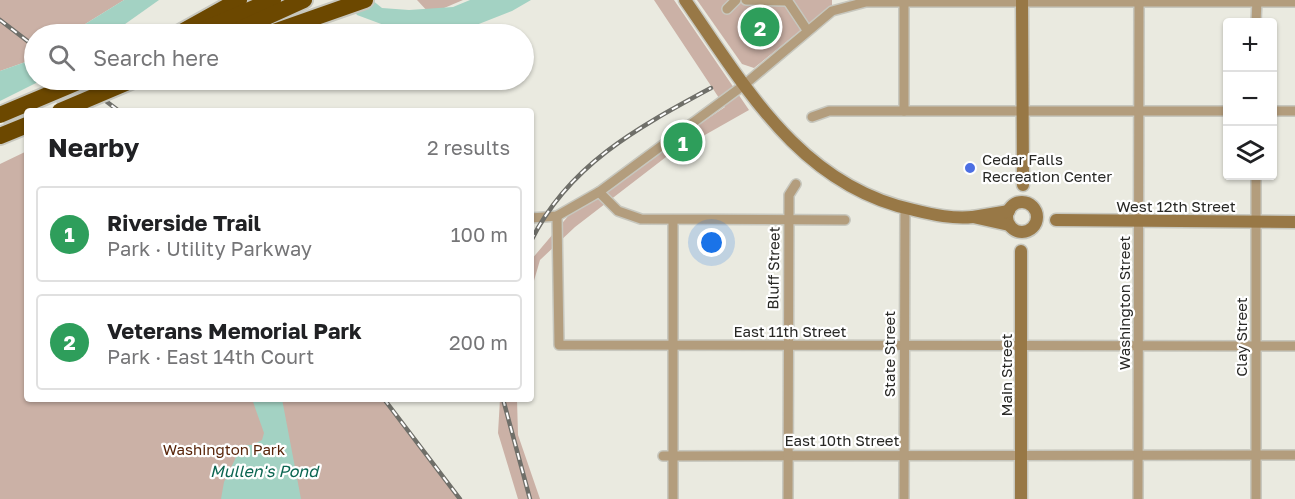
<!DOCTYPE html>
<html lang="en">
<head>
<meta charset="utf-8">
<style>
  body { margin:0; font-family:"Golos Text",sans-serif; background:#f2f2f2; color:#202124 }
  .controls { position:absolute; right:18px; top:18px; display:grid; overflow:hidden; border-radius:6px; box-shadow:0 2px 4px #0004 }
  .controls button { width:54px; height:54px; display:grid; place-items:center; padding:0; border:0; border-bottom:2px solid #e0e0e0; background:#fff; color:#202124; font:30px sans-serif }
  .you { position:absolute; left:712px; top:243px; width:21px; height:21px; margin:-15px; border:4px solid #fff; border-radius:50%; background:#1a73e8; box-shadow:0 0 0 9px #1a73e833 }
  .badge { display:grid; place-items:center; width:39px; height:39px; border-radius:50%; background:#db2777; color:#fff; font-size:20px; font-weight:700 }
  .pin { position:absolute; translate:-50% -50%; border:3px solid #fff; box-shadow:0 2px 6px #0006 }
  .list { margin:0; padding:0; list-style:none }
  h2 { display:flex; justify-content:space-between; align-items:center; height:78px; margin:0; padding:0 24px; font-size:26px }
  h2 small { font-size:20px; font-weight:400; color:#757577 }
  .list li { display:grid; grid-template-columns:39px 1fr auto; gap:18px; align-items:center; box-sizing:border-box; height:96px; margin:0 12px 12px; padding:0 12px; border:2px solid #e0e0e0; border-radius:6px }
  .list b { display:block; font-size:22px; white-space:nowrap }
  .list p { margin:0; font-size:20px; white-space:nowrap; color:#757577 }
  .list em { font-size:20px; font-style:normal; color:#757577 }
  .icon { flex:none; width:33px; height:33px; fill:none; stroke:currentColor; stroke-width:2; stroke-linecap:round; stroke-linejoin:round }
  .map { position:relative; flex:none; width:1295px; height:499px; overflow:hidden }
  .search { position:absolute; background:#fff; box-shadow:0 2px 4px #0004; left:24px; top:24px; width:510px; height:66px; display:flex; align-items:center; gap:15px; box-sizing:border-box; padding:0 21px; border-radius:33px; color:#757577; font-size:22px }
  .panel { position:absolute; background:#fff; box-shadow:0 2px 4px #0004; left:24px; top:108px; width:510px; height:294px; border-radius:6px }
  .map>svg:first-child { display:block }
</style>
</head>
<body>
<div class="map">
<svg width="1295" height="499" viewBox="0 0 1295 499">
  <rect width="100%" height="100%" fill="#eaeae0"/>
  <!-- green -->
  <g fill="#cbb1a6">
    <polygon points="0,0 124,0 69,34 34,34 34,59 0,71"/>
    <polygon points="417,0 463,0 430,14"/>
    <polygon points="654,0 674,0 749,110 666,157 575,227 540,260 531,291 531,260 575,208 725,107"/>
    <polygon points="697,0 832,0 832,5 754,68 742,64"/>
    <polygon points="27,151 27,399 382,399 460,499 0,499 0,164"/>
    <polygon points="500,399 517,399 518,435 540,499 518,499 498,433"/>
  </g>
  <!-- water -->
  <g fill="#a3d2c3">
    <polygon points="124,0 159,0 111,34 69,34"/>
    <polygon points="348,0 372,0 382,8 409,10 453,7 470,0 531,0 512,11 461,31 392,28 357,15"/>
    <polygon points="34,59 34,80 42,80 0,101 0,71"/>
    <polygon points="252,399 282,399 301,499 221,499 224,482 242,445 252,445 262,440 264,433"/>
  </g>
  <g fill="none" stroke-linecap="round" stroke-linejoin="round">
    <defs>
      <g id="street">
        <polyline points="746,0 787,1"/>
        <polyline points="787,0 807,30"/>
        <polyline points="727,9 736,0"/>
        <polyline points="1256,22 1257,0"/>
        <polyline points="904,111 904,0"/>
        <polyline points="1272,111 1295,111"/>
        <polyline points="812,117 829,111 1228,111"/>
        <polyline points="599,192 618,211 641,219 845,220"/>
        <polyline points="557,216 559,345 1295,346"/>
        <polyline points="531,218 557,216 599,192 744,85 832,11 866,2 1295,2"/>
        <polyline points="663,456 1295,455"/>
        <polyline points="673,499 673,220"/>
        <polyline points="788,499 789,195 796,184"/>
        <polyline points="904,499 905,208"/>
        <polyline points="1138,499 1139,0"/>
        <polyline points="1256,499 1256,176"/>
      </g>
      <g id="secondary">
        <path d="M685,0C746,88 801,186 914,210C934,215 953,219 973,217"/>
        <polyline points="1022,0 1023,185"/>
        <circle cx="1022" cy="217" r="15"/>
        <polyline points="1009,211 973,217 1009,225"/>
        <polyline points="1056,220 1295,222"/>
        <polyline points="1021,251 1021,499"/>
      </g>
      <g id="highway">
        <polyline points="178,34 239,0"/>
        <polyline points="193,34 273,0"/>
        <polyline points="229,34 304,0"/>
        <polyline points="268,34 365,0"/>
        <polyline points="0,136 27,125"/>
      </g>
    </defs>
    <!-- street casing -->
    <use href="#street" stroke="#c7c7be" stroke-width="12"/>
    <!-- secondary casing -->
    <use href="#secondary" stroke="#c7c7be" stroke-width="15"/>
    <!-- highway casing -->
    <use href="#highway" stroke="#c7c7be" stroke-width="20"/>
    <!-- street -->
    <use href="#street" stroke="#b39d7d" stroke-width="9"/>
    <!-- secondary -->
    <use href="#secondary" stroke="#987846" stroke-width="12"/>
    <!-- highway -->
    <use href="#highway" stroke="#6c4800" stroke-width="16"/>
    <defs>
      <g id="rail">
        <polyline points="0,20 34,46"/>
        <polyline points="78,80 119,111"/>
        <path d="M531,241C569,164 639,127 711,88"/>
        <polyline points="384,399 460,499"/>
        <polyline points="503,399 530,499"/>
      </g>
    </defs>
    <!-- rail casing -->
    <use href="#rail" stroke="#6f6f69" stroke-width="4.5"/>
    <!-- rail -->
    <use href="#rail" stroke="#fff" stroke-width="2" stroke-dasharray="7" stroke-linecap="butt"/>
    <defs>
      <g id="highway-bridge">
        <polyline points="60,111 133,80"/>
        <polyline points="0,115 83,80"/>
      </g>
    </defs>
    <!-- highway-bridge casing -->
    <use href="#highway-bridge" stroke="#c7c7be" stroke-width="20" stroke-linecap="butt"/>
    <!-- highway-bridge -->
    <use href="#highway-bridge" stroke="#6c4800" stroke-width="16"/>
  </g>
  <!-- markers -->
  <circle fill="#4c6fe3" stroke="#fff" stroke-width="2" cx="970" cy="168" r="6"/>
  <g text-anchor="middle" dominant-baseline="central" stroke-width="4.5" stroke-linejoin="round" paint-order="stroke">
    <!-- poi labels -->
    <g font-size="15" fill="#282825" stroke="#fff" text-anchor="start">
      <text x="982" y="159">Cedar Falls<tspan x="982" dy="17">Recreation Center</tspan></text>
    </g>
    <!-- street labels -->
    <g font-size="15" fill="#282825" stroke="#fff">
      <text x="1176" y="206">West 12th Street</text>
      <text transform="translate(773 268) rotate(-89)">Bluff Street</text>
      <text transform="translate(1124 303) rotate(-90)">Washington Street</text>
      <text x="790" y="331">East 11th Street</text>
      <text transform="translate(1241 337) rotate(-90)">Clay Street</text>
      <text transform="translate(889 354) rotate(-90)">State Street</text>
      <text transform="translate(1006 375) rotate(-90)">Main Street</text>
      <text x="842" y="440">East 10th Street</text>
    </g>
    <!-- park labels -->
    <g font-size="15" fill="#59260b" stroke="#fff">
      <text x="224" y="449">Washington Park</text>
    </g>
    <!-- water labels -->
    <g font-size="16" font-style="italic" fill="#0b6551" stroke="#fff">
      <text x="264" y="471">Mullen's Pond</text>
    </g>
  </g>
</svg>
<div class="controls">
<button>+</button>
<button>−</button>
<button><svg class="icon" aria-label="layers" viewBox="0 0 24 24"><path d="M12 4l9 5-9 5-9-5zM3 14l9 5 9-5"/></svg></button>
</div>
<div class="you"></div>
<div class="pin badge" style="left:683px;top:142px;background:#2e9e5b">1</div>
<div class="pin badge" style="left:760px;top:27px;background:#2e9e5b">2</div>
<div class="search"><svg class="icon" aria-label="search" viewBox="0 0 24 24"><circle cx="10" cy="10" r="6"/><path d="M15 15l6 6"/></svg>Search here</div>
<section class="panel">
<h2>Nearby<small>2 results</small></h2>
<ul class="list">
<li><span class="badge" style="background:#2e9e5b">1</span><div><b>Riverside Trail</b><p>Park · Utility Parkway</p></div><em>100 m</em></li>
<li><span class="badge" style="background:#2e9e5b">2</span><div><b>Veterans Memorial Park</b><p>Park · East 14th Court</p></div><em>200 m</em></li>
</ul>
</section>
</div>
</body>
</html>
